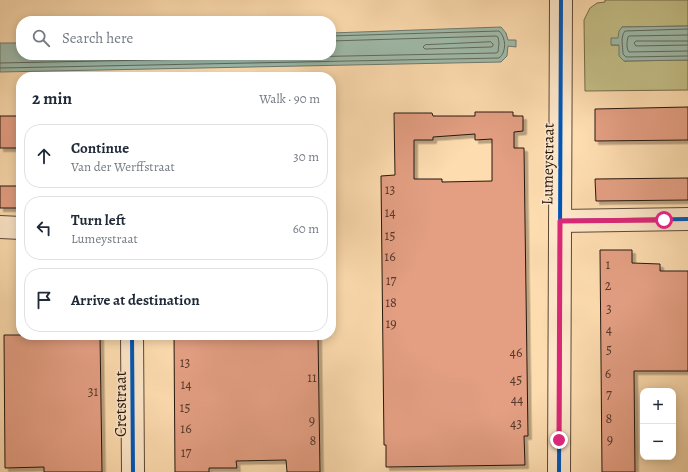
<!DOCTYPE html>
<html lang="en">
<head>
<meta charset="utf-8">
<style>
  body { margin:0; font-family:Alegreya,serif; background:#f6f6f7; color:#1f2937 }
  .controls { position:absolute; right:12px; bottom:12px; display:grid; overflow:hidden; border-radius:8px; box-shadow:0 2px 10px #0003 }
  .controls button { width:36px; height:36px; display:grid; place-items:center; padding:0; border:0; border-bottom:1px solid #e0e1e3; background:#fff; color:#1f2937; font:20px sans-serif }
  .stop { position:absolute; width:12px; height:12px; margin:-9px; border:3px solid #db2777; border-radius:50%; background:#fff }
  .stop.end { background:#db2777; border-color:#fff; box-shadow:0 1px 4px #0008 }
  .list { margin:0; padding:0; list-style:none }
  h2 { display:flex; justify-content:space-between; align-items:center; height:52px; margin:0; padding:0 16px; font-size:17px }
  h2 small { font-size:13px; font-weight:400; color:#747a83 }
  .list li { display:grid; grid-template-columns:26px 1fr auto; gap:12px; align-items:center; box-sizing:border-box; height:64px; margin:0 8px 8px; padding:0 8px; border:1px solid #e0e1e3; border-radius:16px }
  .list b { display:block; font-size:15px; white-space:nowrap }
  .list p { margin:0; font-size:13px; white-space:nowrap; color:#747a83 }
  .list em { font-size:13px; font-style:normal; color:#747a83 }
  .icon { flex:none; width:22px; height:22px; fill:none; stroke:currentColor; stroke-width:2; stroke-linecap:round; stroke-linejoin:round }
  .map { position:relative; flex:none; width:688px; height:472px; overflow:hidden }
  .search { position:absolute; background:#fff; box-shadow:0 2px 10px #0003; left:16px; top:16px; width:320px; height:44px; display:flex; align-items:center; gap:10px; box-sizing:border-box; padding:0 14px; border-radius:16px; color:#747a83; font-size:15px }
  .panel { position:absolute; background:#fff; box-shadow:0 2px 10px #0003; left:16px; top:72px; width:320px; height:268px; border-radius:16px }
  .map>svg:first-child { display:block }
</style>
</head>
<body>
<div class="map">
<svg width="688" height="472" viewBox="0 0 688 472">
  <defs>
    <filter id="shadow"><feDropShadow dx="3.5" dy="3.5" stdDeviation="0" flood-color="#0004"/></filter>
  </defs>
  <rect width="100%" height="100%" fill="#fddcaf"/>
  <filter id="stains"><feTurbulence type="fractalNoise" baseFrequency=".005" numOctaves="4"/><feColorMatrix values="0 0 0 0 .2 0 0 0 0 .09 0 0 0 0 .02 0 0 0 .5 -.17"/></filter>
  <radialGradient id="worn" r=".72"><stop offset=".6" stop-color="#630" stop-opacity="0"/><stop offset="1" stop-color="#630" stop-opacity=".3"/></radialGradient>
  <!-- green -->
  <polygon fill="#c4bf87" stroke="#756b4a" points="605,0 688,0 688,26 622,27 619,38 611,45 619,45 624,61 688,60 688,90 585,91 584,20 590,8 597,3 605,2"/>
  <!-- water -->
  <g fill="#9fbcac" stroke="#6f7a6d">
    <polygon points="688,26 688,60 624,61 619,56 619,45 611,45 611,38 618,38 619,31 622,27"/>
    <polygon points="501,27 506,33 508,40 516,40 516,47 508,46 507,56 501,62 0,72 0,43 21,43 21,55 331,55 331,33"/>
  </g>
  <g fill="none" stroke-linecap="round" stroke-linejoin="round">
    <!-- shore -->
    <g stroke="#626a5d" stroke-width="1">
      <path d="M688,29L625,31C620,37 623,46 623,54L626,57L688,56"/>
      <path d="M688,35L629,36L628,37C627,41 626,49 629,52L688,51"/>
      <polyline points="688,41 636,41 634,43 636,46 688,45"/>
      <polygon points="491,42 493,44 493,46 491,47 425,49 423,47 425,45"/>
      <polyline points="31,55 33,57 108,55"/>
      <polyline points="0,63 496,53 498,52 499,43 498,37 496,36 331,41"/>
      <path d="M0,68L499,58C507,52 506,37 499,31L331,36"/>
    </g>
  </g>
  <!-- building -->
  <g fill="#e49f83" stroke="#26170e" fill-rule="evenodd" filter="url(#shadow)">
    <polygon points="688,107 688,140 595,141 595,109"/>
    <path d="M475,112H513V116H523V131L514,132V148H524L528,436H524L525,465L386,467V445H384L381,176L395,175L394,113H432L433,116H475ZM475,134V140L492,139V181L442,182V179H414V140H433V137Z"/>
    <rect x="0" y="116" width="21" height="32"/>
    <polygon points="688,178 688,200 596,201 595,179"/>
    <rect x="0" y="186" width="21" height="22"/>
    <polygon points="600,250 632,250 632,263 660,264 660,271 688,271 688,371 634,371 635,472 602,472"/>
    <polygon points="4,335 100,335 102,472 44,472 44,467 5,468"/>
    <polygon points="174,335 318,335 320,472 287,472 286,460 236,461 237,468 209,468 209,472 175,472"/>
  </g>
  <g fill="none" stroke-linecap="round" stroke-linejoin="round">
    <defs>
      <g id="minor">
        <polyline points="560,221 688,219"/>
        <polyline points="0,227 21,228"/>
        <polyline points="132,335 133,472"/>
        <polyline points="559,472 561,0"/>
      </g>
    </defs>
    <!-- minor casing -->
    <use href="#minor" stroke="#5c4836" stroke-width="24"/>
    <!-- minor -->
    <use href="#minor" stroke="#fee8cb" stroke-width="22"/>
    <defs>
      <g id="cycleway">
        <polyline points="560,221 688,219"/>
        <polyline points="132,335 133,472"/>
        <polyline points="559,472 561,0"/>
      </g>
    </defs>
    <!-- cycleway casing -->
    <use href="#cycleway" stroke="#fee8cb" stroke-width="6"/>
    <!-- cycleway -->
    <use href="#cycleway" stroke="#0057b8" stroke-width="4"/>
  </g>
  <g fill="none" stroke-linecap="round" stroke-linejoin="round">
    <!-- route -->
    <polyline stroke="#db2777" stroke-width="5" points="559,440 560,221 664,220"/>
  </g>
  <g text-anchor="middle" dominant-baseline="central" stroke-width="3" stroke-linejoin="round" paint-order="stroke">
    <!-- number labels -->
    <g font-size="14" fill="#56392b">
      <text x="390" y="189">13</text>
      <text x="390" y="212">14</text>
      <text x="390" y="235">15</text>
      <text x="390" y="256">16</text>
      <text x="608" y="264">1</text>
      <text x="391" y="280">17</text>
      <text x="608" y="285">2</text>
      <text x="391" y="302">18</text>
      <text x="609" y="308">3</text>
      <text x="391" y="323">19</text>
      <text x="609" y="329">4</text>
      <text x="609" y="349">5</text>
      <text x="516" y="352">46</text>
      <text x="185" y="362">13</text>
      <text x="608" y="373">6</text>
      <text x="312" y="377">11</text>
      <text x="516" y="379">45</text>
      <text x="186" y="384">14</text>
      <text x="93" y="391">31</text>
      <text x="609" y="394">7</text>
      <text x="517" y="399">44</text>
      <text x="185" y="407">15</text>
      <text x="609" y="418">8</text>
      <text x="312" y="420">9</text>
      <text x="516" y="423">43</text>
      <text x="186" y="428">16</text>
      <text x="610" y="439">9</text>
      <text x="313" y="440">8</text>
      <text x="186" y="452">17</text>
    </g>
    <!-- street labels -->
    <g font-size="16" fill="#26170e" stroke="#fee8cb">
      <text transform="translate(548 164) rotate(-89)">Lumeystraat</text>
      <text transform="translate(121 404) rotate(-90)">Cretstraat</text>
    </g>
  </g>
  <rect width="100%" height="100%" filter="url(#stains)"/>
  <rect width="100%" height="100%" fill="url(#worn)"/>
</svg>
<div class="controls">
<button>+</button>
<button>−</button>
</div>
<div class="stop" style="left:664px;top:220px"></div>
<div class="stop end" style="left:559px;top:440px"></div>
<div class="search"><svg class="icon" aria-label="search" viewBox="0 0 24 24"><circle cx="10" cy="10" r="6"/><path d="M15 15l6 6"/></svg>Search here</div>
<section class="panel">
<h2>2 min<small>Walk · 90 m</small></h2>
<ul class="list">
<li><svg class="icon" aria-label="ahead" viewBox="0 0 24 24"><path d="M12 20V5M6 11l6-6 6 6"/></svg><div><b>Continue</b><p>Van der Werffstraat</p></div><em>30 m</em></li>
<li><svg class="icon" aria-label="left" viewBox="0 0 24 24"><path d="M17 20v-9H6M10 6l-5 5 5 5"/></svg><div><b>Turn left</b><p>Lumeystraat</p></div><em>60 m</em></li>
<li><svg class="icon" aria-label="arrive" viewBox="0 0 24 24"><path d="M6 21V4h12l-3 4 3 4H6"/></svg><div><b>Arrive at destination</b></div></li>
</ul>
</section>
</div>
</body>
</html>
